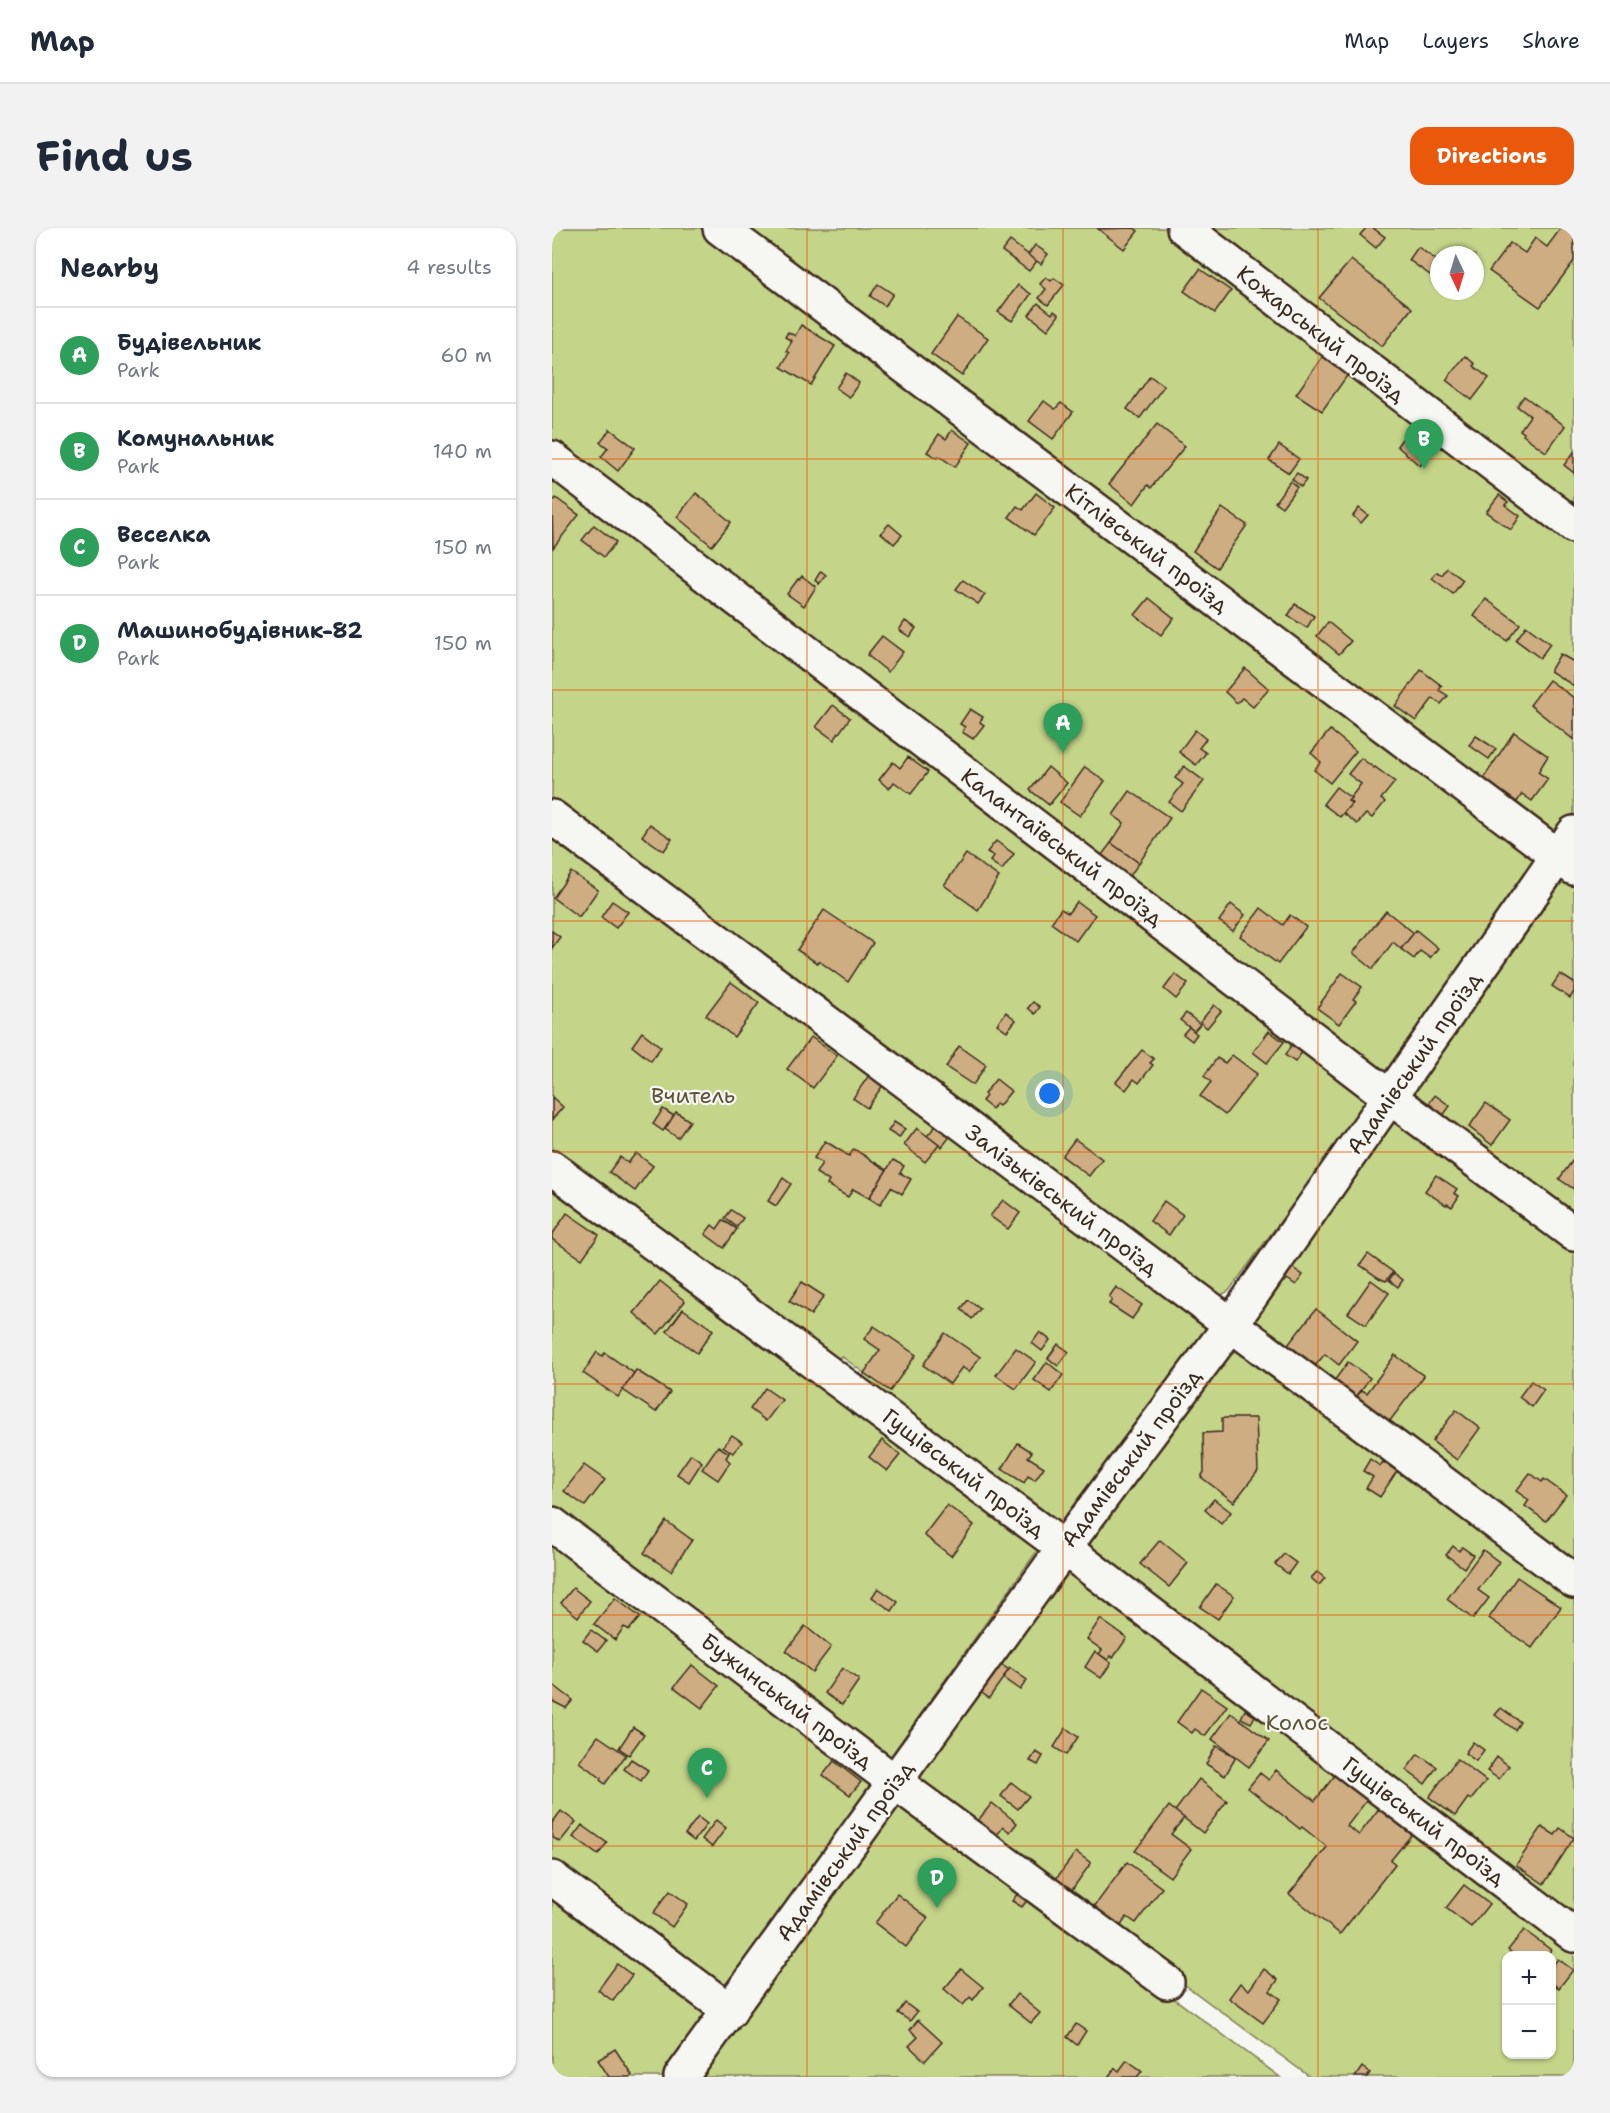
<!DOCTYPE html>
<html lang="en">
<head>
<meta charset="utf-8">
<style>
  body { margin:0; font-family:"Shantell Sans",sans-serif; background:#f2f2f3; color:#1f2937 }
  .controls { position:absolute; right:18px; bottom:18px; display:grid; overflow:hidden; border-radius:12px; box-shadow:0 2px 4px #0004 }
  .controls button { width:54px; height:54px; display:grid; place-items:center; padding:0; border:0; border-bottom:2px solid #e0e1e3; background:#fff; color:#1f2937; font:30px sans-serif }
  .compass { position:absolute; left:878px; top:18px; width:54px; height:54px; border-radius:50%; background:#fff; box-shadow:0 2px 4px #0004; rotate:176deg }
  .you { position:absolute; left:498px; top:866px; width:21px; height:21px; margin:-15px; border:4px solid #fff; border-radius:50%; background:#1a73e8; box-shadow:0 0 0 9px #1a73e833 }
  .badge { display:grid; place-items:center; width:39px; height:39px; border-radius:50%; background:#ea580c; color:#fff; font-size:20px; font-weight:700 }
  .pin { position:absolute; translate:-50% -50px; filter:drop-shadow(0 2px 3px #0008) }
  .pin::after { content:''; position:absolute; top:32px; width:21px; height:18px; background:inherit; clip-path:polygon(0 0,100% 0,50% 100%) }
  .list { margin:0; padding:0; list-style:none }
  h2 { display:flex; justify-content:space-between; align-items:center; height:78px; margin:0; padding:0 24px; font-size:26px }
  h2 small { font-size:20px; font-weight:400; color:#747a83 }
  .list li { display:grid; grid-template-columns:39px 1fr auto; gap:18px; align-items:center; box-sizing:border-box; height:96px; padding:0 24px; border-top:2px solid #e0e1e3 }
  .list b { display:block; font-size:22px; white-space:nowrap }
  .list p { margin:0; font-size:20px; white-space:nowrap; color:#747a83 }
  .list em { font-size:20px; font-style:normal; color:#747a83 }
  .map { position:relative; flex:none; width:1022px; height:1849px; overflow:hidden; border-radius:18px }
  header { display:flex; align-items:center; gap:36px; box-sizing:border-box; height:84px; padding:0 30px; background:#fff; border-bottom:2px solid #e0e1e3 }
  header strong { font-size:28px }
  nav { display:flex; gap:33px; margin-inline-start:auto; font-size:21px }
  .intro { display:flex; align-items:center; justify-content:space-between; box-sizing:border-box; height:144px; padding:0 36px }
  h1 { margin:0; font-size:42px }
  .button { padding:15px 27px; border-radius:18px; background:#ea580c; color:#fff; font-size:21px; font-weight:700 }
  main { display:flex; gap:36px; padding:0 36px }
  aside { flex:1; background:#fff; border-radius:18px; box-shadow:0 2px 4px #0004 }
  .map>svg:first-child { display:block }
</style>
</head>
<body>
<header>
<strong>Map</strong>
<nav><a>Map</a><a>Layers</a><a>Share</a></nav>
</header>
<div class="intro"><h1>Find us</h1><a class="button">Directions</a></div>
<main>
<aside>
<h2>Nearby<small>4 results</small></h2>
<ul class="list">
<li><span class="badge" style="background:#2e9e5b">A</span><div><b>Будівельник</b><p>Park</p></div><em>60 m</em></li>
<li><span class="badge" style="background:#2e9e5b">B</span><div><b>Комунальник</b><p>Park</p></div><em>140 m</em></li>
<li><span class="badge" style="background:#2e9e5b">C</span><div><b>Веселка</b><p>Park</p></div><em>150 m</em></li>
<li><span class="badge" style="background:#2e9e5b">D</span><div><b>Машинобудівник-82</b><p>Park</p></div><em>150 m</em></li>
</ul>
</aside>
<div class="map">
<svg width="1022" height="1849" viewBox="0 0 1022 1849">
  <rect width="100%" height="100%" fill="#f6f6f2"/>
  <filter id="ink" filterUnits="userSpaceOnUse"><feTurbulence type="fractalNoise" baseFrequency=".0167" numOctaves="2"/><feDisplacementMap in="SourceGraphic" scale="12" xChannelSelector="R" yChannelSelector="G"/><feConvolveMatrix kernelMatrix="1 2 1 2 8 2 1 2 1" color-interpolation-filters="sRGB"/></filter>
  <g filter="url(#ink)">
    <!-- green -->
    <g fill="#c4d488" stroke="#807f53" stroke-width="1.5" fill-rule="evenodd">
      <path d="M0,0H1022V585L845,839L826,846L819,875L748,973L744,972L677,1063L658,1073L0,580ZM887,27H923V63H887Z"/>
      <polygon points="0,598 651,1090 654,1102 514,1295 496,1296 310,1158 312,1145 289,1128 281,1136 0,927"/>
      <path d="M1022,634V1849H758L451,1623L366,1558L374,1536ZM954,1728H999V1826H954Z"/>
      <polygon points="0,949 490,1316 110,1849 0,1849"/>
      <polygon points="350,1569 728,1849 146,1849"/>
    </g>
    <!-- building -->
    <g fill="#cfad82" stroke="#3b2a1e" stroke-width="1.5">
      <polygon points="582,0 586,3 572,21 546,1"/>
      <polygon points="814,0 821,0 833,9 824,20 808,7"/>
      <polygon points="1009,0 1018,0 1022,3 1022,33 988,79 937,43 958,15 973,25 983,10 995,19"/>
      <polygon points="458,13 485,33 477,43 450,23"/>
      <polygon points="483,17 496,26 489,36 476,27"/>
      <polygon points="866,19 887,34 878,47 857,32"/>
      <polygon points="799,32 860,80 830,118 767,70"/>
      <polygon points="648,41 679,63 663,85 632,63"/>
      <polygon points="494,49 499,53 502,50 512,57 496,77 487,70 494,61 488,56"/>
      <polygon points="326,56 341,66 333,78 318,68"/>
      <polygon points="466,57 479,66 460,93 446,84"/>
      <polygon points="486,75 500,86 502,83 507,87 496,102 477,87"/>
      <polygon points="405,89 436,110 410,148 379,126"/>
      <polygon points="249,97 283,118 259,157 229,139 237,125 234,123 240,113 233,109 236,104 243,108"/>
      <polygon points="771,128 797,145 770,183 744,166"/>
      <polygon points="913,128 923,136 921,138 937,150 920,172 894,152"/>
      <polygon points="294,145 307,155 297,169 284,160"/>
      <polygon points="598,148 612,158 588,190 575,181"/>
      <polygon points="972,168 1013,198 994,224 971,207 972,205 968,202 978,188 965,178"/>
      <polygon points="492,173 503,181 509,175 521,184 501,211 477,193"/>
      <polygon points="605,196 633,218 599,260 596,257 582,276 557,256"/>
      <polygon points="858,200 882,219 868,238 845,218"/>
      <polygon points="58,201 83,220 66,243 49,229 56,220 48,214"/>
      <polygon points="400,202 419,215 403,239 387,228 385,230 375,224 387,206 394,211"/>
      <polygon points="727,217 747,231 737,245 717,232"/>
      <polygon points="1022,224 1022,245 1012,237"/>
      <polygon points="745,245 754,252 749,259 740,251"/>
      <polygon points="738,253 745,259 730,279 723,274"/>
      <polygon points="144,265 179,294 160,318 125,289"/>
      <polygon points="484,265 503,280 482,307 457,289 465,278 471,282"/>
      <polygon points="947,267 956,274 953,277 968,288 959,302 934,284"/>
      <polygon points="4,270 27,287 1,320 0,275"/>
      <polygon points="670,280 695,297 665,340 641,323"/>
      <polygon points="807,280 816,287 809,295 801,288"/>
      <polygon points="337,296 350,307 342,316 329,305"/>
      <polygon points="42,297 64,314 52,329 30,312"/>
      <polygon points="895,340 911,352 901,366 880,350 885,344 890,347"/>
      <polygon points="269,343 274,347 267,356 263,352"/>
      <polygon points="250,348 264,359 252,378 235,366 246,351 247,352"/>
      <polygon points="411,352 433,367 426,376 404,361"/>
      <polygon points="597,370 622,390 609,407 583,387"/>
      <polygon points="934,371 968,396 955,413 922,388"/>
      <polygon points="743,376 762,388 755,400 736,388"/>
      <polygon points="353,393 364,400 358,409 347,402"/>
      <polygon points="776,394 799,413 787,426 765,408"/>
      <polygon points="974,398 998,416 988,430 964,412"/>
      <polygon points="330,408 351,424 336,444 315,427"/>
      <polygon points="1008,426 1022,434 1022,458 998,443"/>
      <polygon points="693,440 717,461 701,479 690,470 685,475 673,464"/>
      <polygon points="869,442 890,458 887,462 896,468 889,476 881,470 864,493 843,478"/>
      <polygon points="997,452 1022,470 1022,512 978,477"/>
      <polygon points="281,477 298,490 282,512 264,499"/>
      <polygon points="418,481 431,489 428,494 432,497 421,511 410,504 413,499 408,496"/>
      <polygon points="643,502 654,511 647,520 654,525 644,537 627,524"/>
      <polygon points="778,502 804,523 778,555 762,542 769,534 759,525"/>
      <polygon points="962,504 996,528 986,544 996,551 980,573 970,566 965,574 931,551"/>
      <polygon points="924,508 944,521 937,531 917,517"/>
      <polygon points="356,529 376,544 359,566 342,554 337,561 327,552 341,534 348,540"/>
      <polygon points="809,530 822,540 823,539 843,554 829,571 833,574 820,590 814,586 805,596 791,585 800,575 796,573 809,556 796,546"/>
      <polygon points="632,538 652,553 629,583 617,574 631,556 623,550"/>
      <polygon points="496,539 515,555 497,577 478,562"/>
      <polygon points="533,539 553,553 528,588 508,574"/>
      <polygon points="784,559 799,570 796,573 800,575 788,589 771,576"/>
      <polygon points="578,563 618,590 587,635 559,615 572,595 561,587"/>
      <polygon points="98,596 120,611 112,623 90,608"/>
      <polygon points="444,613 462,626 450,642 438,633 442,628 435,624"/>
      <polygon points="559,615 587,635 575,652 546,632"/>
      <polygon points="414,626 447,649 426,682 392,657"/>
      <polygon points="19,644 46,662 27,689 1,670"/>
      <polygon points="60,673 76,684 64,700 49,689"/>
      <polygon points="525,674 543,687 524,713 499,695 509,681 516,685"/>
      <polygon points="679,676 693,687 681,703 667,693"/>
      <polygon points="709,680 731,697 738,687 754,699 726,736 688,708"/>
      <polygon points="272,682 321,715 296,754 267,733 265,735 245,722"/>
      <polygon points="834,683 862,705 849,721 841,714 821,741 801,725"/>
      <polygon points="864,702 886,720 878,730 868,723 862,731 849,721"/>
      <polygon points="0,703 8,709 0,720"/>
      <polygon points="790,745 810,759 801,771 804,773 787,796 765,780"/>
      <polygon points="623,746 636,756 624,771 612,761"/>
      <polygon points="1008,746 1022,755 1022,764 1018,770 1000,758"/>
      <polygon points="179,754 207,775 182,809 154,787"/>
      <polygon points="481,774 488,779 483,786 476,780"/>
      <polygon points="662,777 669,783 655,800 648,794"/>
      <polygon points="454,784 464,792 455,803 445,796"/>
      <polygon points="634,785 648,796 642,803 628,792"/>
      <polygon points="637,799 645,806 640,813 631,806"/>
      <polygon points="717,803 732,814 715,835 701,824"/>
      <polygon points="90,804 109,819 99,833 80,818"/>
      <polygon points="259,809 285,828 261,860 235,841"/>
      <polygon points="740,816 751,823 743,834 733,827"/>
      <polygon points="407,818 434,837 421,857 394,839"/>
      <polygon points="590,822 602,831 598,835 601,837 587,855 582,851 574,862 564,854"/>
      <polygon points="680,827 705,846 673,887 648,868 659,854 652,848 665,830 673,835"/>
      <polygon points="320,843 334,853 315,880 301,870"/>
      <polygon points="444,851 459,863 447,878 444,876 440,881 430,873 434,868 432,866"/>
      <polygon points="883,867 898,878 888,892 873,881"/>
      <polygon points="0,869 11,879 0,892"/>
      <polygon points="934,875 958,892 940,917 917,899"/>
      <polygon points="111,881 122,888 111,903 101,896"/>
      <polygon points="124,884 138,893 126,910 113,901"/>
      <polygon points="342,894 353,901 347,910 336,903"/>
      <polygon points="386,895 400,906 390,919 375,908"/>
      <polygon points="365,900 387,917 373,934 352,917"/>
      <polygon points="523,911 550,931 537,948 510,928"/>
      <polygon points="273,913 297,928 302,921 335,942 317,970 301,961 296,969 275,957 277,953 264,945 270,935 262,930"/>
      <polygon points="84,925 101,938 83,963 57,944 68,929 76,935"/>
      <polygon points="341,932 352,938 348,945 359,951 350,966 339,959 328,977 317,970"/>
      <polygon points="1021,932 1022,933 1022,961 1007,951"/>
      <polygon points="884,947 905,961 902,965 907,968 900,979 895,976 894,977 873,963"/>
      <polygon points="231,950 239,956 224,978 216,973"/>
      <polygon points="451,972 468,985 456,1001 438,988"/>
      <polygon points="612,973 631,987 617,1007 598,993"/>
      <polygon points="179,982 191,990 185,999 173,990"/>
      <polygon points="15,985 47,1007 30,1031 0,1011 0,1007"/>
      <polygon points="171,992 185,1001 172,1020 153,1006 160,997 165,1001"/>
      <polygon points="816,1026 841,1044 834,1053 827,1050 808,1037"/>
      <polygon points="735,1036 751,1047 744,1057 735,1051 733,1054 726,1049"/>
      <polygon points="842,1045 851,1052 846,1059 837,1052"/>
      <polygon points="819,1052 837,1065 814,1097 796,1085"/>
      <polygon points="108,1053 133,1073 106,1106 82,1085"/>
      <polygon points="250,1054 272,1068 259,1087 237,1073"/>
      <polygon points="564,1059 590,1077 580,1091 557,1076 560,1072 557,1069"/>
      <polygon points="416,1072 428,1081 420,1091 409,1081"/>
      <polygon points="131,1081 161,1102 145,1125 115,1103"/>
      <polygon points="764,1081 805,1113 787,1137 773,1126 763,1138 736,1117"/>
      <polygon points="322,1098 364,1127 338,1163 312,1145 328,1122 312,1111"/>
      <polygon points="488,1104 498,1112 490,1123 480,1115"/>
      <polygon points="393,1105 428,1129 417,1144 410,1139 398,1156 371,1137"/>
      <polygon points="506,1116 517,1124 506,1138 496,1130"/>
      <polygon points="464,1120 484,1134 464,1161 444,1147"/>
      <polygon points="45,1124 50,1128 53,1125 82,1145 66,1169 31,1145"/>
      <polygon points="843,1127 872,1148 834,1198 801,1173 810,1162 815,1165"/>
      <polygon points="495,1134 511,1147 499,1164 482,1152"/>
      <polygon points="796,1134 818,1150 801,1173 779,1157"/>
      <polygon points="84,1142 118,1164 104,1184 71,1162"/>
      <polygon points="979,1153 992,1162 980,1179 967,1169"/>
      <polygon points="213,1160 230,1172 214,1193 198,1181"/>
      <polygon points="904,1182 928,1200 905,1232 880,1213"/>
      <polygon points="670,1190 704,1190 706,1243 682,1274 649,1249 652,1244 651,1205 670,1204"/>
      <polygon points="180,1207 190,1214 181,1225 171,1218"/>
      <polygon points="330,1212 348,1227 335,1243 317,1229"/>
      <polygon points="466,1215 480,1224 476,1229 492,1239 483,1252 476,1248 472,1255 450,1241"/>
      <polygon points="166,1218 177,1225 174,1230 178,1234 166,1252 150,1241"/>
      <polygon points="139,1226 150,1234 137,1254 125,1246"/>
      <polygon points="818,1231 828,1238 831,1234 845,1243 828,1269 814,1260 821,1249 811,1243"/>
      <polygon points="32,1237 53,1252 33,1278 12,1263"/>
      <polygon points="978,1245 990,1254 992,1251 1014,1267 994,1293 973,1278 977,1272 964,1263"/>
      <polygon points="662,1271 679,1284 669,1296 653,1282"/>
      <polygon points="395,1277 422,1297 399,1328 372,1307"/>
      <polygon points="114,1293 140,1312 119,1343 92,1325"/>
      <polygon points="608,1312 636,1335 617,1359 588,1336"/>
      <polygon points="901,1318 907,1323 910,1319 921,1327 912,1340 894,1327"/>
      <polygon points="931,1322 947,1334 926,1362 937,1370 921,1391 895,1371"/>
      <polygon points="732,1326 744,1335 736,1346 723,1336"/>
      <polygon points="765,1344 773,1350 767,1357 759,1350"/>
      <polygon points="965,1349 1009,1379 980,1420 937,1390"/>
      <polygon points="664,1356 682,1368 666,1391 648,1379"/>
      <polygon points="21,1360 38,1373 26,1389 9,1375"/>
      <polygon points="326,1360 346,1374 340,1383 320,1369"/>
      <polygon points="63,1370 88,1389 77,1402 72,1399 63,1412 42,1396"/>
      <polygon points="548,1391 575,1410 561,1430 559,1428 556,1432 547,1426 550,1422 535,1411"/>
      <polygon points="253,1398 279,1419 260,1444 234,1423"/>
      <polygon points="39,1402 54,1413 46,1423 31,1412"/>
      <polygon points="543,1423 559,1435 549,1450 533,1439"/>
      <polygon points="446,1434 457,1442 437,1470 427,1463"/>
      <polygon points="140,1437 167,1458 150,1480 122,1459"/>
      <polygon points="290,1440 307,1452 290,1477 273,1465"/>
      <polygon points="458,1440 475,1452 468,1462 451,1450"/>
      <polygon points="0,1456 21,1472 14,1480 0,1473"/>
      <polygon points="649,1460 675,1478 653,1508 643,1501 640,1505 625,1494"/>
      <polygon points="949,1480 968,1494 963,1502 943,1487"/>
      <polygon points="693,1482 703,1488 699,1495 689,1490"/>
      <polygon points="679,1485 717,1513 697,1539 660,1511"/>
      <polygon points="81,1499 92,1506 77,1527 67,1520"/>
      <polygon points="514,1500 526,1509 514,1527 502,1519"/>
      <polygon points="46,1508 74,1527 53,1556 48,1552 49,1550 27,1534"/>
      <polygon points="921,1514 932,1522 924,1533 913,1525"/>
      <polygon points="664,1518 684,1529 673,1548 654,1536"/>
      <polygon points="484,1524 491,1528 486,1537 478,1533"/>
      <polygon points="866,1526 885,1539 873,1556 854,1542"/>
      <polygon points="945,1529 957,1538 947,1551 935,1543"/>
      <polygon points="79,1531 96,1542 89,1553 72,1541"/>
      <polygon points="905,1531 934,1553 919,1572 916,1570 903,1588 877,1569"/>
      <polygon points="282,1533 309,1554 298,1567 271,1547"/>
      <polygon points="724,1542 763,1573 783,1547 815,1572 795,1598 807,1607 828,1579 861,1605 839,1632 843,1636 788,1706 737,1666 775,1619 750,1599 748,1601 696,1560 708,1545 717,1552"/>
      <polygon points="647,1551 675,1573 651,1605 623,1583"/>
      <polygon points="459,1554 477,1568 466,1581 449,1568"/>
      <polygon points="440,1575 465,1595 458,1604 451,1599 443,1610 424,1595"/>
      <polygon points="617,1578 632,1590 619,1606 639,1621 618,1649 583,1623"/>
      <polygon points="9,1583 24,1594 8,1614 0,1609 0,1595"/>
      <polygon points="146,1589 155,1596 142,1613 133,1606"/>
      <polygon points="164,1592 174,1600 160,1619 150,1611"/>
      <polygon points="30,1597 55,1615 46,1627 21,1609"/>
      <polygon points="990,1599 1003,1607 1008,1600 1022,1610 992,1656 964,1637"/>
      <polygon points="524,1624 539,1635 519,1663 503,1652"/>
      <polygon points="575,1634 610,1660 584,1695 575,1689 565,1703 539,1683"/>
      <polygon points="912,1657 937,1676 919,1699 894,1680"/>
      <polygon points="118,1663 136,1676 120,1699 101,1685"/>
      <polygon points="466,1665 476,1671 470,1679 460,1673"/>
      <polygon points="345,1666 376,1690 354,1719 323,1695"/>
      <polygon points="972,1702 999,1722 995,1728 964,1728 956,1722"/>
      <polygon points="1006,1731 1021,1742 1007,1760 999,1755 999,1739"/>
      <polygon points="65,1736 80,1747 61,1773 46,1762"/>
      <polygon points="409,1741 431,1759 421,1772 418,1769 411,1777 392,1761"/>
      <polygon points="712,1741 726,1752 718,1763 729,1771 711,1795 677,1770 688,1755 697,1762"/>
      <polygon points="465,1766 488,1785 479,1795 456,1777"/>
      <polygon points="353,1775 365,1784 358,1793 346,1785"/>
      <polygon points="366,1792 390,1814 373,1833 357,1818 366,1809 358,1802"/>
      <polygon points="524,1796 534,1803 525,1817 515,1809"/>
      <polygon points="63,1821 80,1847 77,1849 57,1849 46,1832"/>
      <polygon points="575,1832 590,1843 585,1849 556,1849 563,1840 567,1843"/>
      <polygon points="810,1839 818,1845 815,1849 803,1849"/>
    </g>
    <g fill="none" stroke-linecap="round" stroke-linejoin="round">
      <defs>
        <g id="minor">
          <polyline points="168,0 1022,640"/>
          <polyline points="632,0 1022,298"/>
          <polyline points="0,230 839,870 1022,1006"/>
          <polyline points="0,589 1022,1353"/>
          <polyline points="0,940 512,1320 1022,1707"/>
          <polyline points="0,1296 343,1554 615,1754"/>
          <polyline points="0,1650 178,1783"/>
          <polyline points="129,1849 512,1320 678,1098 1022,605"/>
        </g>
      </defs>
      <!-- minor casing -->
      <use href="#minor" stroke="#3b2a1e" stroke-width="38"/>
      <!-- minor -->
      <use href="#minor" stroke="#f6f6f2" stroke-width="33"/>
    </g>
  </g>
  <!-- grid -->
  <path fill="none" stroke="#e8590c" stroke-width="1.5" stroke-opacity="0.55" d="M255,0V1849M511,0V1849M766,0V1849M0,231H1022M0,462H1022M0,693H1022M0,924H1022M0,1156H1022M0,1387H1022M0,1618H1022"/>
  <g text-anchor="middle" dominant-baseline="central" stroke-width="4.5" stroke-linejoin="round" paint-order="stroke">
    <!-- street labels -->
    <g font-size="22" fill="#3b2a1e" stroke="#f6f6f2">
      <text transform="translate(769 106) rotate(38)">Кожарський проїзд</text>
      <text transform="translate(595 320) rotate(37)">Кітлівський проїзд</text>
      <text transform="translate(510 619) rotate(37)">Калантаївський проїзд</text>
      <text transform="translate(862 835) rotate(-55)">Адамівський проїзд</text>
      <text transform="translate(510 972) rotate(37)">Залізьківський проїзд</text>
      <text transform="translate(579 1230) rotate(-53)">Адамівський проїзд</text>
      <text transform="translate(412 1245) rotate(37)">Гущівський проїзд</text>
      <text transform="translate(235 1473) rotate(37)">Бужинський проїзд</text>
      <text transform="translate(872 1593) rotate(37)">Гущівський проїзд</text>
      <text transform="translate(293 1623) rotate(-54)">Адамівський проїзд</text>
    </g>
    <!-- park labels -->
    <g font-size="22" fill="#5d5438" stroke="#f6f6f2">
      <text x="141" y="867">Вчитель</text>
      <text x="745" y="1494">Колос</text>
    </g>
  </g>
</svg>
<div class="controls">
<button>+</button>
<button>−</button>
</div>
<svg class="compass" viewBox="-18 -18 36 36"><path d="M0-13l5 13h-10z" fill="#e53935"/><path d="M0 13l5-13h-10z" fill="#747a83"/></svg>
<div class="you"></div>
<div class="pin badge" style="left:511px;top:525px;background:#2e9e5b">A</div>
<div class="pin badge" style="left:872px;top:241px;background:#2e9e5b">B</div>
<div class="pin badge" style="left:155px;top:1570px;background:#2e9e5b">C</div>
<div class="pin badge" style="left:385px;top:1680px;background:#2e9e5b">D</div>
</div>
</main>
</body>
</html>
